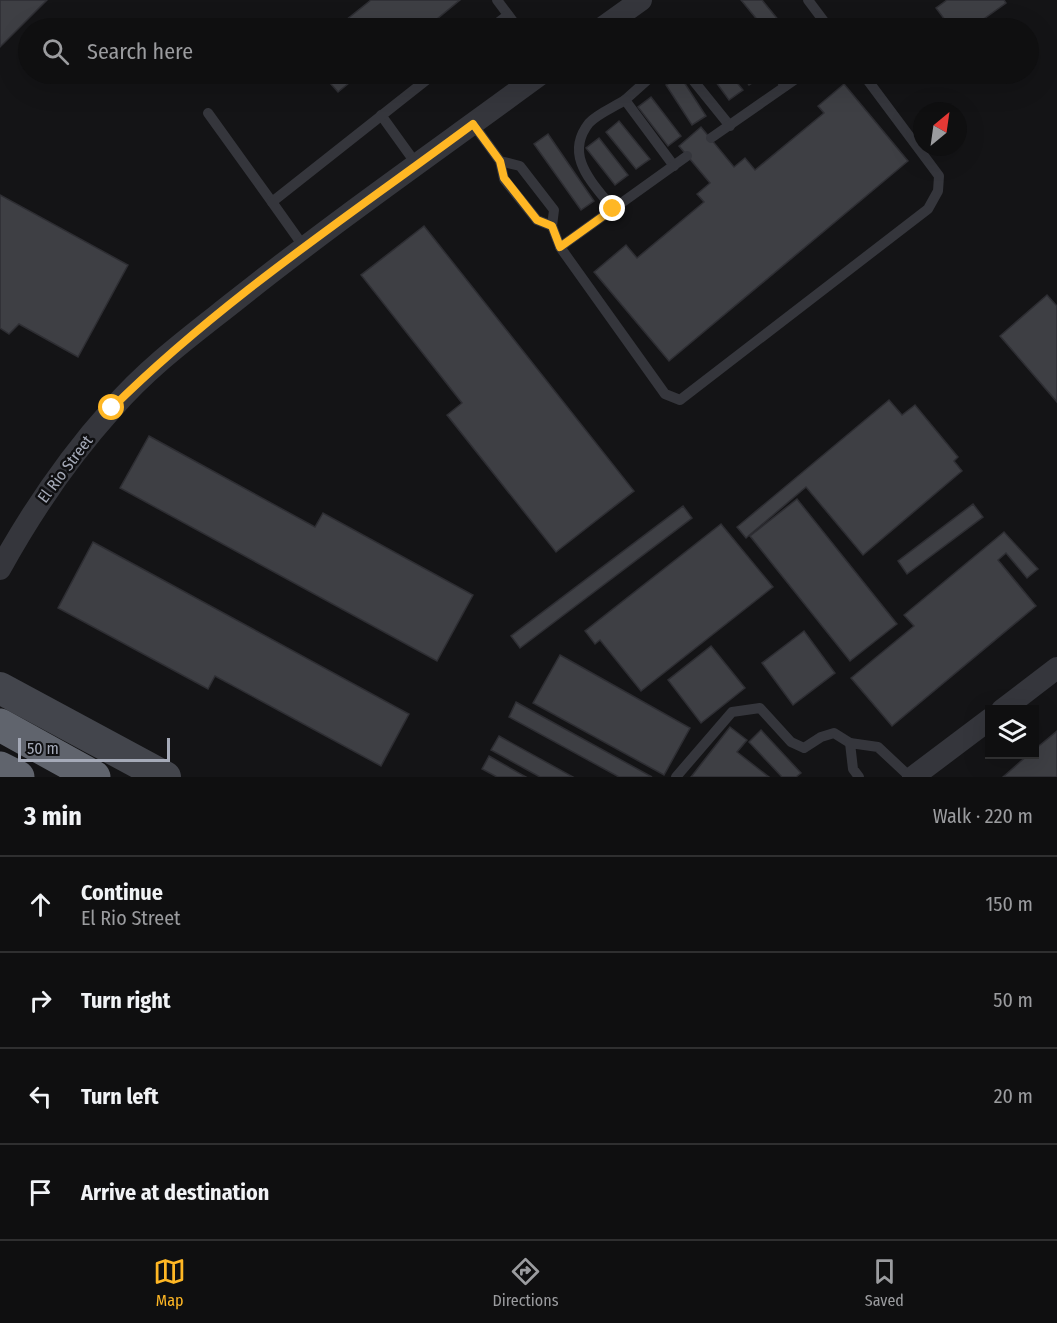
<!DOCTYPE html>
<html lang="en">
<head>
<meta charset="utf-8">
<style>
  body { margin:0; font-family:"Fira Sans Condensed",sans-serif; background:#1d1d1e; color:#f1f3f6 }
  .controls { position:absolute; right:18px; bottom:18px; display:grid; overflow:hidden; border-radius:0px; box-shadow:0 6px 24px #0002 }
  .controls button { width:54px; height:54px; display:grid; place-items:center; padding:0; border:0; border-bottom:2px solid #2f2f30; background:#0f0f10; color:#f1f3f6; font:30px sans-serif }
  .compass { position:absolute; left:913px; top:102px; width:54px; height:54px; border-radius:50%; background:#0f0f10; box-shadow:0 6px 24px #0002; rotate:29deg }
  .scale { position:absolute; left:18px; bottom:15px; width:152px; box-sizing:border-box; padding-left:6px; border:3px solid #a5aab8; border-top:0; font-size:16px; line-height:21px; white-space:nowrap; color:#a5aab8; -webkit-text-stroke:4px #0f0f11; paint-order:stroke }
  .stop { position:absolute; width:18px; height:18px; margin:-14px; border:4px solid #ffb724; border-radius:50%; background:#fff }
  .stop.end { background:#ffb724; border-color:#fff; box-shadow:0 2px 6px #0008 }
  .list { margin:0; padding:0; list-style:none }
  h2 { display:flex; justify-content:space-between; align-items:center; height:78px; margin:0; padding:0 24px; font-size:26px }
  h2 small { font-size:20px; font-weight:400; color:#9b9c9f }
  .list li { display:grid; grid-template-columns:39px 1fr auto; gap:18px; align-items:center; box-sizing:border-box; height:96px; padding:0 24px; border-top:2px solid #2f2f30 }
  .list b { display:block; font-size:22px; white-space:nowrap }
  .list p { margin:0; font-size:20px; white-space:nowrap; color:#9b9c9f }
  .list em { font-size:20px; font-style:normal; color:#9b9c9f }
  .icon { flex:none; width:33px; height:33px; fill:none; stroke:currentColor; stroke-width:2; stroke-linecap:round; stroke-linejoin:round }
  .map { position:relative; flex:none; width:1057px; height:777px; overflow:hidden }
  .search { position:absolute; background:#0f0f10; box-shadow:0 6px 24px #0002; left:18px; right:18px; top:18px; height:66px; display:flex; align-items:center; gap:15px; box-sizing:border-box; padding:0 21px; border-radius:33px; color:#9b9c9f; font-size:22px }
  .sheet { height:462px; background:#0f0f10 }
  nav { display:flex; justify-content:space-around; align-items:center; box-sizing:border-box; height:84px; border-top:2px solid #2f2f30; background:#0f0f10; font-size:16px; color:#9b9c9f }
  nav a { display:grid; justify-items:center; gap:3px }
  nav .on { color:#ffb724 }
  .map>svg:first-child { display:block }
</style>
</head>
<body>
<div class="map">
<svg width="1057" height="777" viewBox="0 0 1057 777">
  <rect width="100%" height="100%" fill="#141416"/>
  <!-- building -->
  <g fill="#3e3f44" stroke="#2e2e33" stroke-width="1.5">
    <polygon points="0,0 47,0 0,47"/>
    <polygon points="371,0 460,0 426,28 336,28"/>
    <polygon points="741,0 762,0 785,28 764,28"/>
    <polygon points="947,0 1004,0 1006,3 971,28 951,28 936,8"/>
    <polygon points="322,74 360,74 338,92"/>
    <polygon points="710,74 730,74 743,90 729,100"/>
    <polygon points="741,74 761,74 763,76 749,85"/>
    <polygon points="680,76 706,116 692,125 666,85"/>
    <polygon points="844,84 908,161 669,361 594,272 626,245 637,258 704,202 697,194 710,183 679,146 701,127 734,167 745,158 755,170 824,113 818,106"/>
    <polygon points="651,97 681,136 668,146 638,107"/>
    <polygon points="619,121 650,159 636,169 606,132"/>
    <polygon points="548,134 594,201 581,210 534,144"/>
    <polygon points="599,138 628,175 615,185 586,148"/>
    <polygon points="0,195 128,265 78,357 19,324 9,334 0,328"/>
    <polygon points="424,226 634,491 556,552 447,415 462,403 361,275"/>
    <polygon points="1047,295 1057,306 1057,402 1000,336"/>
    <polygon points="889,400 902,415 915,405 958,457 954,461 962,471 863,555 806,487 746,538 737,527"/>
    <polygon points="149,436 315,527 323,513 473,595 437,661 120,488"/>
    <polygon points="797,499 897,624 850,661 750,536"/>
    <polygon points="973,504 983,517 907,574 898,561"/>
    <polygon points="683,506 692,518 520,648 511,636"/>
    <polygon points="721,524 773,587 641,691 600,640 595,644 585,631"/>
    <polygon points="1004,532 1038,569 1027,578 1006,553 998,560 1036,606 892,726 851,678 914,626 904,615"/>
    <polygon points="93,542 409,714 381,766 215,676 208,689 58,608"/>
    <polygon points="804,631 835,673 793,705 762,663"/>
    <polygon points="711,646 745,688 701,723 668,680"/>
    <polygon points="560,655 690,728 664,775 533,703"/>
    <polygon points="516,702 652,777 619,777 509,717"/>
    <polygon points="730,727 747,740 737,752 769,777 691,777"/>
    <polygon points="761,730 801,773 796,777 782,777 749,742"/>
    <polygon points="1057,731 1057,777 1003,777 1029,754 1034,754 1034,750"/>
    <polygon points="499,736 573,777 540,777 491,750"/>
    <polygon points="489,756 526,777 497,777 482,769"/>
  </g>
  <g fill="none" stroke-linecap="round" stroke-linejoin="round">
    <!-- lane -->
    <g stroke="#35363c" stroke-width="10">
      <polyline points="497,0 518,28"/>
      <polyline points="808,0 829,28"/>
      <polyline points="491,28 508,15"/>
      <polyline points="719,28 725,24 743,28"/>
      <polyline points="688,74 730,126"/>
      <polyline points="777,74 785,86"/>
      <polyline points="625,100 654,74"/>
      <polyline points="208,113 272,202"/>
      <polyline points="381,115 417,165"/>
      <polyline points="473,124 500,161 504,179 537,220 552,226"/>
      <polyline points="711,138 803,74"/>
      <polyline points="500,161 520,166 554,210 552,226 560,247 665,394 680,400 928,209 938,191 939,176 863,74"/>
      <path d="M613,209C593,183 563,156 589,123C597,114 614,107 625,100L674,166"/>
      <polyline points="304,247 272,202 434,74"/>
      <polyline points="560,247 687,156"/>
      <polyline points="676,777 732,712 760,708 791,742 804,748 821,737 834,733 850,743"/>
      <polyline points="859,777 853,769 850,743 878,747 910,777"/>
    </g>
    <!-- street -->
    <g stroke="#35363c" stroke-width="22">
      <polyline points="602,28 641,0"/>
      <path d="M0,569C32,511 68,458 112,409C148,367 192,335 235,301C334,222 439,149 541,74"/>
      <polyline points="1002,710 1057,668"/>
      <polyline points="913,777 990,719"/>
    </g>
    <!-- secondary -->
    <polyline stroke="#43454c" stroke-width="32" points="0,688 165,777"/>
    <!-- highway -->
    <g stroke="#60646d" stroke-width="33">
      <polyline points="0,725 94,777"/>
      <polyline points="0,768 18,777"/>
    </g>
  </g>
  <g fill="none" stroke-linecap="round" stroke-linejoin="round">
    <!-- route -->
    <path stroke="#ffb724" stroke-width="8" d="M112,408C221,300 350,215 473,124L500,161L504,178L537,220L552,226L560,247L613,209"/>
  </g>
  <g text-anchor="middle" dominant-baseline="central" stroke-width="5" stroke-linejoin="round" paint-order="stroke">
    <!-- street labels -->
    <g font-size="16" fill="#a5aab8" stroke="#0f0f11">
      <text transform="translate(65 469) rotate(-53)">El Rio Street</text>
    </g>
  </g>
</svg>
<div class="controls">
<button><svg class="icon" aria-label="layers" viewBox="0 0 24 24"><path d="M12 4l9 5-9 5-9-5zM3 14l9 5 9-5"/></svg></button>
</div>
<svg class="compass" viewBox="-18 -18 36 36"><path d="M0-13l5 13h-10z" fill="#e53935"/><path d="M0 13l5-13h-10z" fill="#9b9c9f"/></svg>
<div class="scale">50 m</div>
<div class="stop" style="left:112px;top:408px"></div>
<div class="stop end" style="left:613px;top:209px"></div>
<div class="search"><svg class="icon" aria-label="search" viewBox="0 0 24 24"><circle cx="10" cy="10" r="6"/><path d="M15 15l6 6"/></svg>Search here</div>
</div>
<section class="sheet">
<h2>3 min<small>Walk · 220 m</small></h2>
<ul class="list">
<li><svg class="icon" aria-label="ahead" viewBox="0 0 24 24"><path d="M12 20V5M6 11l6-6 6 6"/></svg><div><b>Continue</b><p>El Rio Street</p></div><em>150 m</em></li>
<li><svg class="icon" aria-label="right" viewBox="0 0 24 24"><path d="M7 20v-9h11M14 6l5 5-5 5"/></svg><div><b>Turn right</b></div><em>50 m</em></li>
<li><svg class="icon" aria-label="left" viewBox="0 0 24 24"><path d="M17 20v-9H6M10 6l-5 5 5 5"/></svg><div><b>Turn left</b></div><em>20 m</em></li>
<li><svg class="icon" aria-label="arrive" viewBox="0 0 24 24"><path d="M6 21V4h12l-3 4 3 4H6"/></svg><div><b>Arrive at destination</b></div></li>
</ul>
</section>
<nav>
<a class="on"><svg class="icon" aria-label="map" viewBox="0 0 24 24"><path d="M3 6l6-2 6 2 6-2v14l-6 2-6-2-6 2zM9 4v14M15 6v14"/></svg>Map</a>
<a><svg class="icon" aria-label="directions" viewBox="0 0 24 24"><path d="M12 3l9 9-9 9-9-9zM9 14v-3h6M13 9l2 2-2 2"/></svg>Directions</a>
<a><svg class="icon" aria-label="saved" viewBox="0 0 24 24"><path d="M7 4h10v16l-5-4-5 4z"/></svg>Saved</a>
</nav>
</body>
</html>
